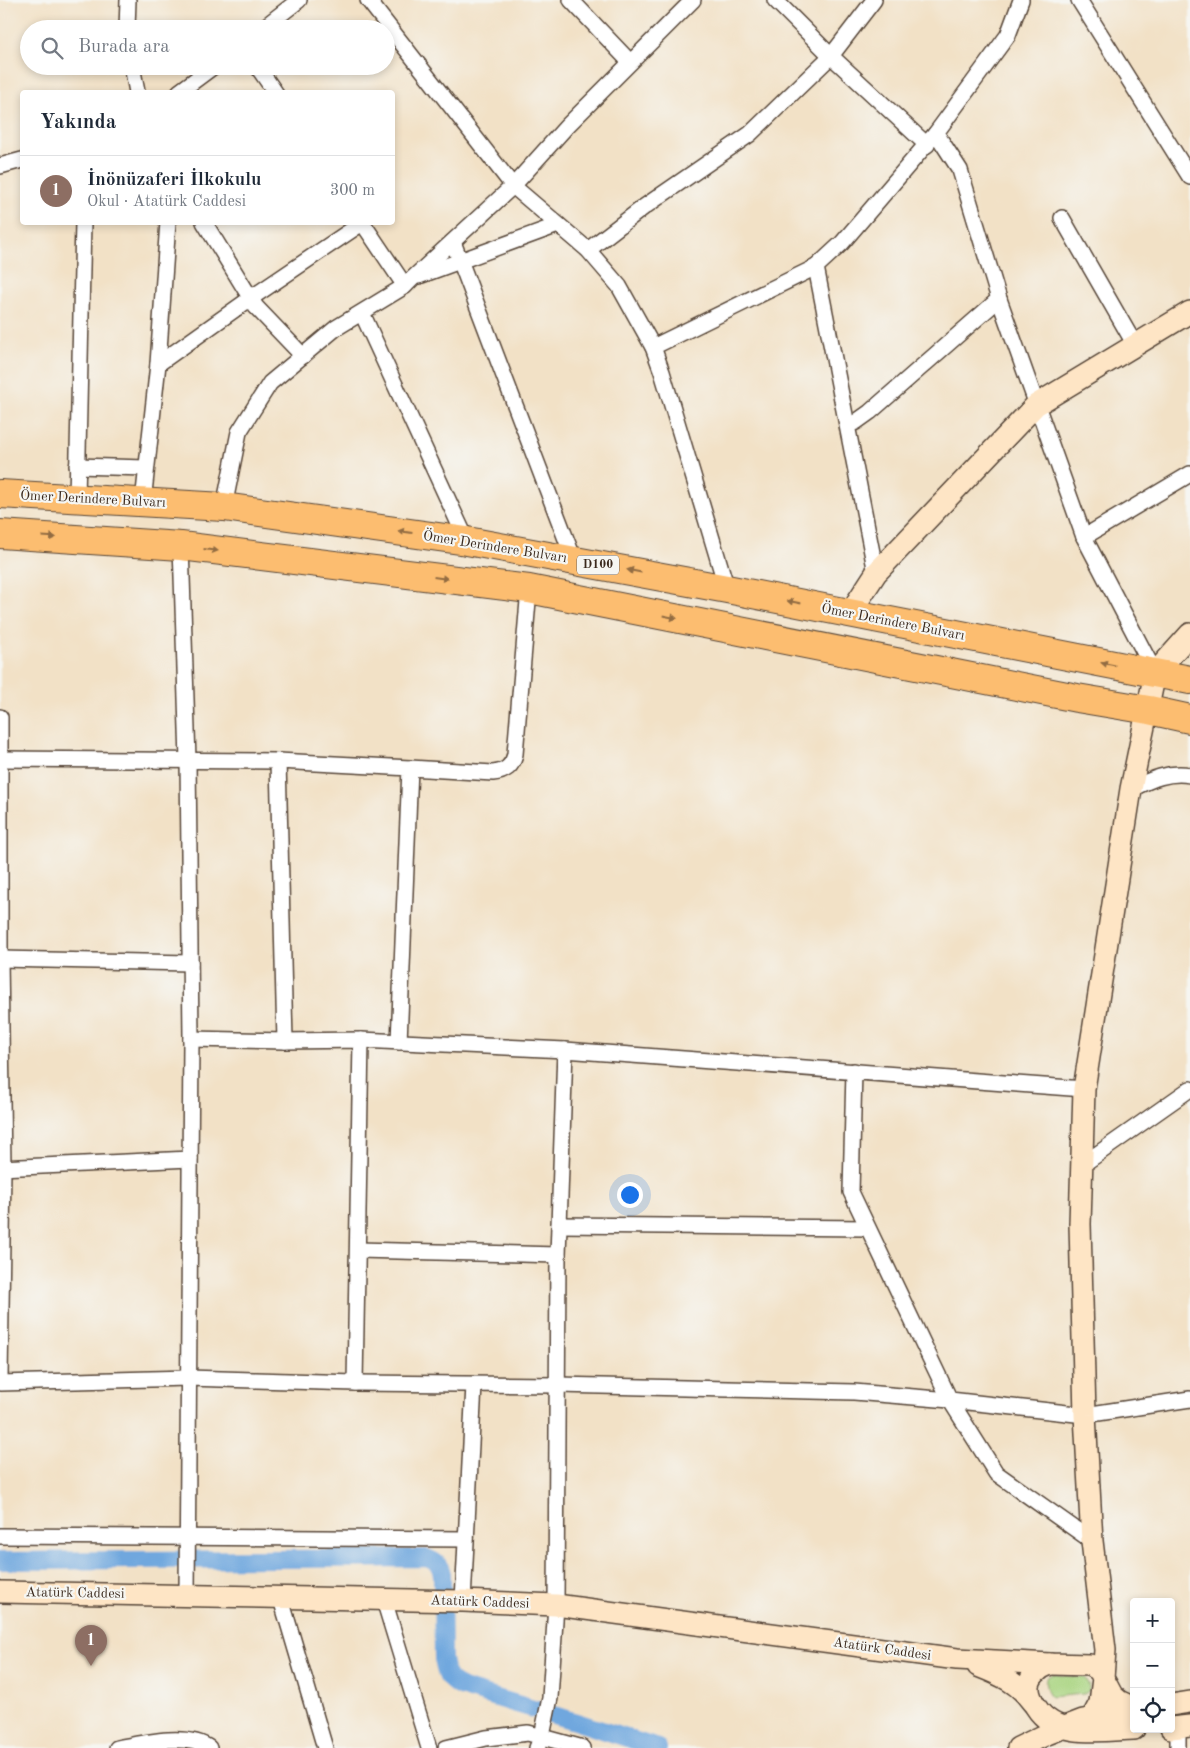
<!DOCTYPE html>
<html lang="tr">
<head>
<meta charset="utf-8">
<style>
  body { margin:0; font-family:"Old Standard TT",serif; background:#f2f2f3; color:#1f2937 }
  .controls { position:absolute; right:15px; bottom:15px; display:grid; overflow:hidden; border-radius:5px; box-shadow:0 2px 8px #0003 }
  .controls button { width:45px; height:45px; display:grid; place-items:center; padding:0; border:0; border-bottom:1px solid #e0e1e3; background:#fff; color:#1f2937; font:25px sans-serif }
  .you { position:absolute; left:629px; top:1194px; width:18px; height:18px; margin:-12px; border:4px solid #fff; border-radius:50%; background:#1a73e8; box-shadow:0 0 0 8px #1a73e833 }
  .badge { display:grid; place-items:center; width:32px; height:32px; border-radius:50%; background:#1a73e8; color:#fff; font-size:16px; font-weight:700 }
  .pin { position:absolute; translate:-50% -41px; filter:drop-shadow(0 1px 2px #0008) }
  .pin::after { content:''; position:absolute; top:26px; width:18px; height:15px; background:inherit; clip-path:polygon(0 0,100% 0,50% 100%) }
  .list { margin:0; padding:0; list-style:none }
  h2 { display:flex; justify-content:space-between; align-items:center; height:65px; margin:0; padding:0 20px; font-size:21px }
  h2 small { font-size:16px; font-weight:400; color:#747a83 }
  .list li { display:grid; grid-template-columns:32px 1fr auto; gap:15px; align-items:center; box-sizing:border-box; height:70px; padding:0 20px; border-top:1px solid #e0e1e3 }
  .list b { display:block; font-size:19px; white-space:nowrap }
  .list p { margin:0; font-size:16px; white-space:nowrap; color:#747a83 }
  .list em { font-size:16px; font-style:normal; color:#747a83 }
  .icon { flex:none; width:28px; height:28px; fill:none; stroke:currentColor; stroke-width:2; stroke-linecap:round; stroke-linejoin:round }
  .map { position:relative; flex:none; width:1190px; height:1748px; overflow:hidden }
  .search { position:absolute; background:#fff; box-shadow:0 2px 8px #0003; left:20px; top:20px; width:375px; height:55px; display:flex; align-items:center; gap:12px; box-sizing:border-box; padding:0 18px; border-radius:28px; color:#747a83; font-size:19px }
  .panel { position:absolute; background:#fff; box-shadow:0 2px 8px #0003; left:20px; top:90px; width:375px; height:135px; border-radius:5px }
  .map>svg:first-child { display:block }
</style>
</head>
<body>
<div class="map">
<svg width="1190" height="1748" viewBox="0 0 1190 1748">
  <rect width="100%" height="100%" fill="#f6f6f2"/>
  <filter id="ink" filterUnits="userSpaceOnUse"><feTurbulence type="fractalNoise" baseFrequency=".02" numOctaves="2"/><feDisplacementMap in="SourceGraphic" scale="10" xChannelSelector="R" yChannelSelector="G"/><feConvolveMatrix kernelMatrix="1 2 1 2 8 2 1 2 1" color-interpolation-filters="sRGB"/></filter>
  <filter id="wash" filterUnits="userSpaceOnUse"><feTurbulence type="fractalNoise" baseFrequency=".0096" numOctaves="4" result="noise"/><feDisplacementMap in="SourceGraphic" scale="20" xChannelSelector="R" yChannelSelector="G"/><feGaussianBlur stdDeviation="1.12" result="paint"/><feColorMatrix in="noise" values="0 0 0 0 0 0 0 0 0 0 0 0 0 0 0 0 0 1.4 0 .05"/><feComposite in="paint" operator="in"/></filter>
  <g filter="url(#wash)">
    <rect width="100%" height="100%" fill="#f2e1c6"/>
    <!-- green -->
    <path fill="#a9d480" stroke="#727f4f" d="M1052,1674L1085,1678L1089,1686V1691L1084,1694L1051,1697C1046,1692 1045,1685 1046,1678Z"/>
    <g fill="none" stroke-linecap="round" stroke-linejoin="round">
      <!-- canal -->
      <path stroke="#6fa7de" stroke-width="18" d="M0,1561L427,1558C436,1562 440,1564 442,1574L443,1659C446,1676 447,1681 463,1688L577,1722L658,1748"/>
    </g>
  </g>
  <g filter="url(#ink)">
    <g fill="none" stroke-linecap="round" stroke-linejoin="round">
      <defs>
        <g id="street">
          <polyline points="368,0 513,186 588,250 619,286 653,347 662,372 727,589"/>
          <polyline points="571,0 630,62"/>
          <polyline points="775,0 831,56 927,145"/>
          <polyline points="1079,0 1190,177"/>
          <polyline points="127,29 128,0"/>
          <polyline points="262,29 299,0"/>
          <polyline points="132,66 137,92"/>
          <polyline points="257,66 275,92"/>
          <polyline points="179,92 214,66"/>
          <polyline points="936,133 960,170 999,299 1084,537 1155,673"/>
          <polyline points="0,166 22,160"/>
          <polyline points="1062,218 1135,345"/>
          <polyline points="204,222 256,307 303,356"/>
          <polyline points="362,222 405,286"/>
          <polyline points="453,242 574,560"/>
          <polyline points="588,250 644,207 750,134 831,56 874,0"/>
          <polyline points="419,276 558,225"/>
          <polyline points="362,313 467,541"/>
          <polyline points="653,347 816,267"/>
          <polyline points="158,364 251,298 362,223"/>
          <polyline points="848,425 856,422 870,412 999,299"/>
          <polyline points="77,466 146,468"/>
          <polyline points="77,498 83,222"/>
          <polyline points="143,502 158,364 168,222"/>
          <polyline points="224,507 239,432 270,383 336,328 405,286 413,278 513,186 567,126 693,0"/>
          <polyline points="1084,537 1190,474"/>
          <polyline points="181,546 188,760 191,1039 187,1595"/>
          <polyline points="876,573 816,267 842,243 936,133 1008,35 1021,0"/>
          <polyline points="0,717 0,959 3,1168 0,1379"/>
          <polyline points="0,759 278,761 410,768 399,1042"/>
          <polyline points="278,761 285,1041"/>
          <path d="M410,768L493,773C505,772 513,766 515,754L529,589"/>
          <path d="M1131,789C1150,780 1168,771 1190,775"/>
          <polyline points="0,959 190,963"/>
          <polyline points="191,1039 285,1041 361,1040 565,1050 1084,1089"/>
          <polyline points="854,1071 851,1192 950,1400 996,1473 1092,1541"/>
          <polyline points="1082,1165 1190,1089"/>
          <polyline points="0,1168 190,1159"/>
          <polyline points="559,1225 867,1228"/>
          <polyline points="358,1250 558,1255"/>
          <polyline points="0,1383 188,1378 355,1383 558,1385 854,1392 950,1400 1085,1415 1190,1399"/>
          <polyline points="355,1383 361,1040"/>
          <polyline points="0,1536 466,1539"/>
          <polyline points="281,1599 325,1748"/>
          <polyline points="384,1600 429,1748"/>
          <polyline points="463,1601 474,1385"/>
          <polyline points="1178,1728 1178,1748"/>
          <path d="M117,1748C142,1743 188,1732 209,1748"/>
          <polyline points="446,1748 486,1738 528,1733 583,1748"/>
          <polyline points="537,1748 542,1736 550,1698 556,1605 558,1255 565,1050"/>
        </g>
        <g id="secondary">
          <polyline points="850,613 876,573 1036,405 1190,312"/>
          <polyline points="0,1592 463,1601 556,1605 957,1659 1050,1664 1090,1665 1099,1670 1103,1678 1100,1703 1092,1718"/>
          <path d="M1050,1664C1039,1668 1028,1677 1029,1689C1029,1696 1033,1702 1036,1707C1056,1739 1102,1730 1134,1729"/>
          <path d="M978,1666C1001,1675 1019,1683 1033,1703"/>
          <polyline points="1171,1705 1190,1702"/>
          <polyline points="1134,1708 1119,1701 1112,1695 1103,1678 1105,1650 1092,1541 1085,1415 1080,1224 1084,1089 1131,789 1155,673 1190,634"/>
          <polyline points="1171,1728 1190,1726"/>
          <polyline points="1018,1748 1047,1734 1083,1720 1134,1711"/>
        </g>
        <g id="highway">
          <polyline points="0,494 224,507 467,541 727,589 1190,680"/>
          <polyline points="0,534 181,546 529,589 1077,698 1149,710 1190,719"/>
        </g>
      </defs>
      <!-- street casing -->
      <use href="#street" stroke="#564537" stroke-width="18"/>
      <!-- secondary casing -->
      <use href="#secondary" stroke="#564537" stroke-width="24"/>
      <!-- highway casing -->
      <use href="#highway" stroke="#564537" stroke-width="30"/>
      <!-- street -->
      <use href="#street" stroke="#fff" stroke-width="15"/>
      <!-- secondary -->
      <use href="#secondary" stroke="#fee5c5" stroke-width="21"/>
      <!-- highway -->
      <use href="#highway" stroke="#fcbd6f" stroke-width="28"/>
    </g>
    <!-- one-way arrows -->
    <defs><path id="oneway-solid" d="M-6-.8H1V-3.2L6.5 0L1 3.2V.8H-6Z" transform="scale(1.25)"/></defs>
    <g fill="#926c42">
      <use href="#oneway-solid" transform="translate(405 532) rotate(-172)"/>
      <use href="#oneway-solid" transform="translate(49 537) rotate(4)"/>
      <use href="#oneway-solid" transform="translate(211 550) rotate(7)"/>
      <use href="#oneway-solid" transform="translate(634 571) rotate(-169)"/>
      <use href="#oneway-solid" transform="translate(441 578) rotate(7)"/>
      <use href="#oneway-solid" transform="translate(794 602) rotate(-169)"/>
      <use href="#oneway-solid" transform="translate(670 617) rotate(11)"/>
      <use href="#oneway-solid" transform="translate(1108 664) rotate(-169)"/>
    </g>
  </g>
  <g text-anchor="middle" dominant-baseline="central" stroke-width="4.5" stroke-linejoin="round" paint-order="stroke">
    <!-- shield labels -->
    <rect fill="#f6f6f2" stroke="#73675e" stroke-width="1" x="577" y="555.5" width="42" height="19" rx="4"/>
    <g font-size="12" font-weight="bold" fill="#3b2a1e">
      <text x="598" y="565">D100</text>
    </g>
    <!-- street labels -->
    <g font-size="14" fill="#3b2a1e" stroke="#f6f6f2">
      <text transform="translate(93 499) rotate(3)">Ömer Derindere Bulvarı</text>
      <text transform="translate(495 547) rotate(9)">Ömer Derindere Bulvarı</text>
      <text transform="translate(893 622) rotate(11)">Ömer Derindere Bulvarı</text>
      <text transform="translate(75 1593) rotate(1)">Atatürk Caddesi</text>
      <text transform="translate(480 1602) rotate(2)">Atatürk Caddesi</text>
      <text transform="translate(882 1649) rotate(8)">Atatürk Caddesi</text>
    </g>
  </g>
</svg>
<div class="controls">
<button>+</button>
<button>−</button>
<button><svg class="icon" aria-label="locate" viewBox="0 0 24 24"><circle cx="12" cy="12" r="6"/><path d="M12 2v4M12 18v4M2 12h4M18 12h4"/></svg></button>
</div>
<div class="you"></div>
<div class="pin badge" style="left:91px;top:1666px;background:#8d6e63">1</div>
<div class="search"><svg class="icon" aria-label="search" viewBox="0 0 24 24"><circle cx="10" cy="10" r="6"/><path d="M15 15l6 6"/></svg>Burada ara</div>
<section class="panel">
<h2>Yakında<small></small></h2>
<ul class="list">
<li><span class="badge" style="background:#8d6e63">1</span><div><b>İnönüzaferi İlkokulu</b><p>Okul · Atatürk Caddesi</p></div><em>300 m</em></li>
</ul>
</section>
</div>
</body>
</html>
